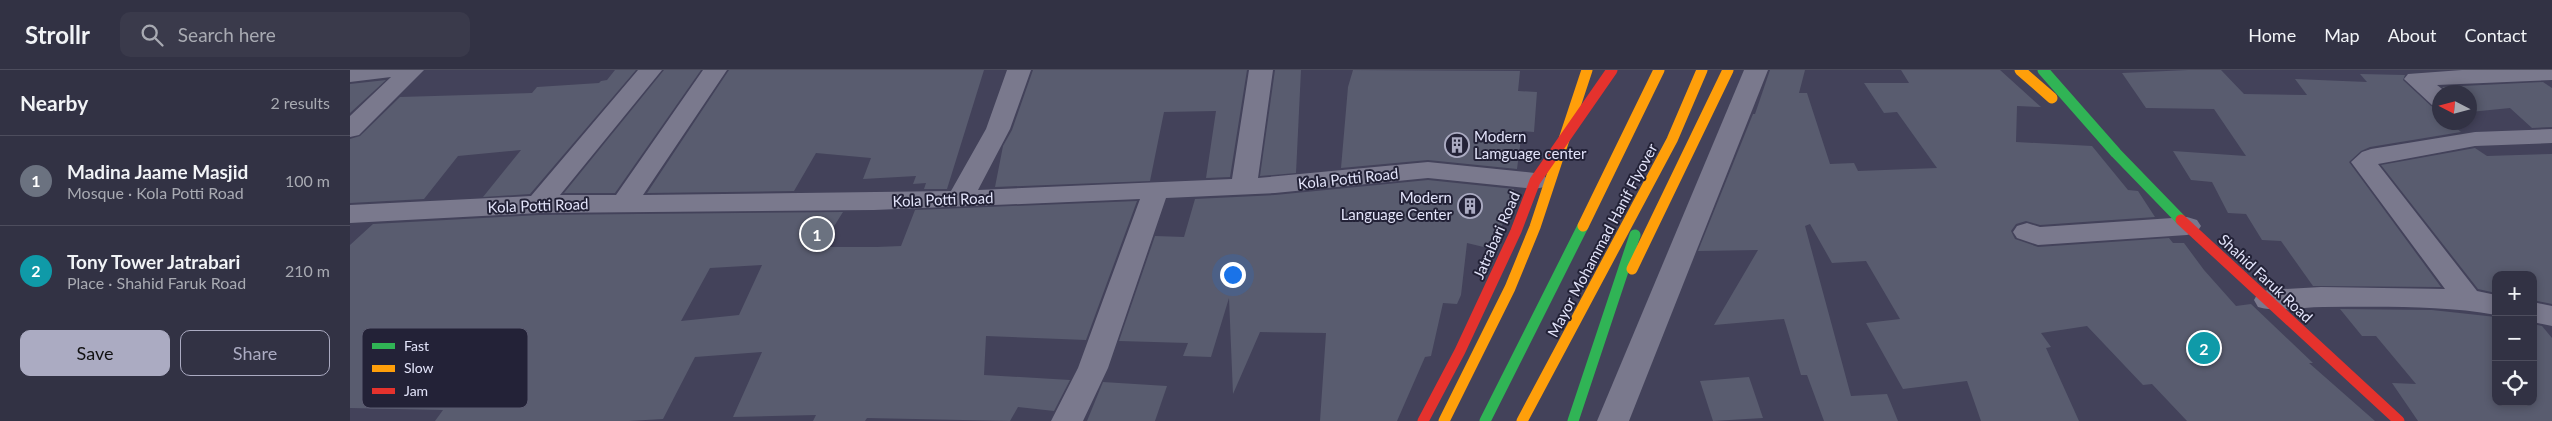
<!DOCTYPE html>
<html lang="en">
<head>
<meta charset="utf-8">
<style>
  body { margin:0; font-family:Lato,sans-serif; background:#3a3a4b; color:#f1f3f6 }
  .controls { position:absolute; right:15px; bottom:15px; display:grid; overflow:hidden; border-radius:10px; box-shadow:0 2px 8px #0003 }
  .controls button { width:45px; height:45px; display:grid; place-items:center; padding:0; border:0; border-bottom:1px solid #4d4d5d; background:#323244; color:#f1f3f6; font:25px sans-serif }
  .compass { position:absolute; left:2082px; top:15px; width:45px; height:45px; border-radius:50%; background:#323244; box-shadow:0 2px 8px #0003; rotate:276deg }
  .you { position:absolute; left:882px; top:204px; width:18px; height:18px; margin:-12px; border:4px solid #fff; border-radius:50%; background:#1a73e8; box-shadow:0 0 0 8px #1a73e833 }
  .badge { display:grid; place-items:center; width:32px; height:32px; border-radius:50%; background:#ababc2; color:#fff; font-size:16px; font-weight:700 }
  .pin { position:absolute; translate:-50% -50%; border:2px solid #fff; box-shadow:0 1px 5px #0006 }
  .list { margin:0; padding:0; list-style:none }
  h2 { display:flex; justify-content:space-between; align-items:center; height:65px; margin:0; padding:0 20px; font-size:21px }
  h2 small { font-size:16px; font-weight:400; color:#a8aab2 }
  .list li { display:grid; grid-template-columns:32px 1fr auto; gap:15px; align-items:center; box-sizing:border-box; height:90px; padding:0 20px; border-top:1px solid #4d4d5d }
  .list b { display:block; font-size:19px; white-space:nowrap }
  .list p { margin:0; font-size:16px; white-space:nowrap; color:#a8aab2 }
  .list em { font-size:16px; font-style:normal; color:#a8aab2 }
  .actions { display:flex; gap:10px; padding:15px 20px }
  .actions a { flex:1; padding:11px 0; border:1px solid #ababc2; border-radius:10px; text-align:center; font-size:18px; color:#ababc2 }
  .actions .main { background:#ababc2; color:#111 }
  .icon { flex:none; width:28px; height:28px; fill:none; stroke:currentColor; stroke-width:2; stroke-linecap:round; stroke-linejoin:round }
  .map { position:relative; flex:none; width:2202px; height:351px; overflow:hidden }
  header { display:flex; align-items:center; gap:30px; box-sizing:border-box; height:70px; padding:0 25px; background:#323244; border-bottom:1px solid #4d4d5d }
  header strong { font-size:24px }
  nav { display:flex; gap:28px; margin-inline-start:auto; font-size:18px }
  .search { width:350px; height:45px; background:#3a3a4b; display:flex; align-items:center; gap:12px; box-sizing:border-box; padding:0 18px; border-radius:10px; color:#a8aab2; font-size:19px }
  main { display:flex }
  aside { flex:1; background:#323244 }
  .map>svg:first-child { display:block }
</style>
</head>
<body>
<header>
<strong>Strollr</strong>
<div class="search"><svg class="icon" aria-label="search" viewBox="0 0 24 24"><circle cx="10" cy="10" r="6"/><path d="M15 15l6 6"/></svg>Search here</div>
<nav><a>Home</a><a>Map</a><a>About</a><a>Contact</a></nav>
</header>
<main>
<aside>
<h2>Nearby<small>2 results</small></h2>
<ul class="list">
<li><span class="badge" style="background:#6b7280">1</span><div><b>Madina Jaame Masjid</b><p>Mosque · Kola Potti Road</p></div><em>100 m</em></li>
<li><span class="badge" style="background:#0f9aa8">2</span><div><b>Tony Tower Jatrabari</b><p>Place · Shahid Faruk Road</p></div><em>210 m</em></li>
</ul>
<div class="actions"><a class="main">Save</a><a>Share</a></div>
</aside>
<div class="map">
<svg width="2202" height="351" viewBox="0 0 2202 351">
  <rect width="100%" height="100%" fill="#43425a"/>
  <!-- building -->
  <g fill="#595c6f" fill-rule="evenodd">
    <polygon points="265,0 286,0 180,124 133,127 171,80 108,86 74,129 0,133 0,69 10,66 50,27 182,23 187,17 249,13 251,11 257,10"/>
    <polygon points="314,0 351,0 265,123 214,123"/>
    <polygon points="379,0 634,0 597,119 574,119 576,113 563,114 566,106 513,109 521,88 466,83 444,121 297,123"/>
    <polygon points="683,0 897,0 880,107 856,108 866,41 814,42 800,111 645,117 653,76 662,60"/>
    <polygon points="925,0 951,0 946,103 910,106"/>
    <polygon points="1003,0 1170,1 1168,21 1187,22 1184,62 1172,61 1167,99 1078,90 991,98 998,17"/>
    <polygon points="1420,0 1455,0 1449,23 1457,23 1480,94 1504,93 1508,101 1587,98 1547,42 1534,43 1514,13 1559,13 1551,0 1650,0 1691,37 1667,36 1666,72 1742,76 1778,120 1788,121 1805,147 1690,155 1676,151 1666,154 1661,161 1665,169 1688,177 1819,168 1823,173 1834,173 1854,200 1886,236 1901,234 1963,293 1959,293 2025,351 1837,351 1802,314 1793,315 1737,256 1691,263 1701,277 1696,278 1729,351 1631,351 1617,311 1553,319 1516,253 1550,249 1516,191 1482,193 1460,154 1455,156 1501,326 1537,324 1548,351 1474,351 1457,305 1451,305 1434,249 1364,255 1408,180 1348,181 1403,44 1405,44"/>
    <polygon points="1838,0 1871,0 1894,24 1957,25 1945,9 2017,12 2010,4 2055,5 2053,10 2081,36 2090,39 2090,52 2100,52 2111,62 2020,77 2011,81 1999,92 2091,217 1963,216 1931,171 1912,170 1896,144 1878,143 1862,112 1841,110 1823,81 1896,86 1864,39 1796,38 1772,3"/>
    <polygon points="36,10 0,43 0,14"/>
    <polygon points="2193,12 2202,18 2202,57 2182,58 2160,38 2120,42 2120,22 2098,22 2092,17"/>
    <polygon points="2125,78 2137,86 2202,84 2202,234 2183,230 2183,205 2146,205 2146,223 2128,219 2031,95"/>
    <polygon points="1078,110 1164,119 1163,130 1142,179 1117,173 1111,225 1107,234 1093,233 1081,286 1075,287 1047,351 970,351 976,263 910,262 883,324 879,228 861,287 833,286 838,273 769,271 805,166 834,167 845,129 925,125"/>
    <path d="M787,131L736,270L636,266L634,305L720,310L704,341L668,337L660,351L517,348L515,351H463L466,345L383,347L412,282L345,287L313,349L279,351H85L93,340L0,338V175L23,154L189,145L493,142L471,177H527L551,176L565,140ZM412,195L389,245L331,251L360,198Z"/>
    <polygon points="1990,239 2082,240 2146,247 2146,332 2183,332 2183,254 2192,256 2202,268 2202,351 2068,351 2042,313 2066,314 2026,266 2012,266"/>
    <polygon points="1399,307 1413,348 1363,351 1350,311"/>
    <polygon points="753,312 817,316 805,351 737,351"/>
  </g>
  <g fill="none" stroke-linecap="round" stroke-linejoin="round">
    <!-- street -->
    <g fill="#7a798d" fill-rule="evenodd">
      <polygon points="0,0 74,0 9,65 0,67 0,46 41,7 0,12"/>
      <polygon points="288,0 312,0 210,125 266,125 353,0 377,0 293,125 601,121 636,59 657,0 681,0 660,59 628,120 882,109 899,0 923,0 908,108 1078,92 1185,103 1194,105 1198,111 1194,117 1185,119 1078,108 925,123 816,128 758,298 733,351 701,351 728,298 790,129 524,140 189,143 0,153 0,135 181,126"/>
      <polygon points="1394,0 1418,0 1279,351 1247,351"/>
      <polygon points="2112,0 2202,0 2202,10 2087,15 2096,22 2090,22 2090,37 2082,35 2054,9 2058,4"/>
      <path d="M2202,59V73L2125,76L2028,94L2127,221L2146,225V245C2090,235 2030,237 1973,237C1951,237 1928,243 1908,237L1904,230L1908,223L1918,220L1971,217L2095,219L2001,92L2012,82L2021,79L2125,62Z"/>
      <polygon points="1837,147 1847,150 1851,156 1847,162 1837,165 1688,175 1667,168 1663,162 1667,156 1677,153 1690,157"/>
      <polygon points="2183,232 2202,236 2202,256 2183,252"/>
    </g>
    <!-- fast -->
    <g stroke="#30b455" stroke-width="11">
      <polyline points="1693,0 1766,83 1831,150"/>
      <polyline points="1135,351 1233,156"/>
      <polyline points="1223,351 1285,165"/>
    </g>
    <!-- slow -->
    <g stroke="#ff9f0a" stroke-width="11">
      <polyline points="1670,0 1702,28"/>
      <polyline points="1233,156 1309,0"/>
      <polyline points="1282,199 1378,0"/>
      <polyline points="1094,351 1160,218 1185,157 1237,0"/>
      <polyline points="1172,351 1322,70 1352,0"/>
    </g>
    <!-- jam -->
    <g stroke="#e5322d" stroke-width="11">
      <polyline points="1831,150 2049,351"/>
      <polyline points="1073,351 1110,281 1166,161 1185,111 1262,0"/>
    </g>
  </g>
  <!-- icons -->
  <defs>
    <symbol id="building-ring" viewBox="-11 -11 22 22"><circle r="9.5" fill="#232237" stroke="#ababc2" stroke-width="1.5"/><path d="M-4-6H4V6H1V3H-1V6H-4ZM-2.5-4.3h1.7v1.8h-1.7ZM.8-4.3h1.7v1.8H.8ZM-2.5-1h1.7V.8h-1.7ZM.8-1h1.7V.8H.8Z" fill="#ababc2"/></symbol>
  </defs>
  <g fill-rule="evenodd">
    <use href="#building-ring" x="1093" y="61" width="28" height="28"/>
    <use href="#building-ring" x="1106" y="122" width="28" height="28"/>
  </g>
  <g text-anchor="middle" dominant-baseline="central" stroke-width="4" stroke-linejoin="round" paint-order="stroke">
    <!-- poi labels -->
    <g font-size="15" fill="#e3e4fa" stroke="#232237" text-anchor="start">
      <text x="1124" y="66">Modern<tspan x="1124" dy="17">Lamguage center</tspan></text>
      <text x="1102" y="127" text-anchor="end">Modern<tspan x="1102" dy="17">Language Center</tspan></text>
    </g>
    <!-- street labels -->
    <g font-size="15" fill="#e3e4fa" stroke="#232237">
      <text transform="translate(998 108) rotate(-6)">Kola Potti Road</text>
      <text transform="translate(593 129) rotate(-2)">Kola Potti Road</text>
      <text transform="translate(188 135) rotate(-2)">Kola Potti Road</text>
      <text transform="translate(1146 165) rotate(-66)">Jatrabari Road</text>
      <text transform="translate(1252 170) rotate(-62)">Mayor Mohammad Hanif Flyover</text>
      <text transform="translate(1916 208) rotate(43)">Shahid Faruk Road</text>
    </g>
  </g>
  <!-- legend -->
  <rect x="12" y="258" width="166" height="80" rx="8" fill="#232237" stroke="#5d5c72" stroke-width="1"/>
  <rect x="22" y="273" width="23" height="6" fill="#30b455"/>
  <rect x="22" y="295" width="23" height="7" fill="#ff9f0a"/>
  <rect x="22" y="318" width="23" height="6" fill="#e5322d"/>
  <g font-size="14" fill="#e3e4fa">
    <text x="54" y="281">Fast</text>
    <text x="54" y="303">Slow</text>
    <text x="54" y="326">Jam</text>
  </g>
</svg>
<div class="controls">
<button>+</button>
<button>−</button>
<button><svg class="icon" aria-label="locate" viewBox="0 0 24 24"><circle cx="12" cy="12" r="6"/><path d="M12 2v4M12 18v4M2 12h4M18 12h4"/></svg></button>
</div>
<svg class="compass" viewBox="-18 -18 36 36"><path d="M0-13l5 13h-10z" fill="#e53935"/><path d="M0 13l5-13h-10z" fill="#a8aab2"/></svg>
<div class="you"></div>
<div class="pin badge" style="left:467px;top:164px;background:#6b7280">1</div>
<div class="pin badge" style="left:1854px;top:278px;background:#0f9aa8">2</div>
</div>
</main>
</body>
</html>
